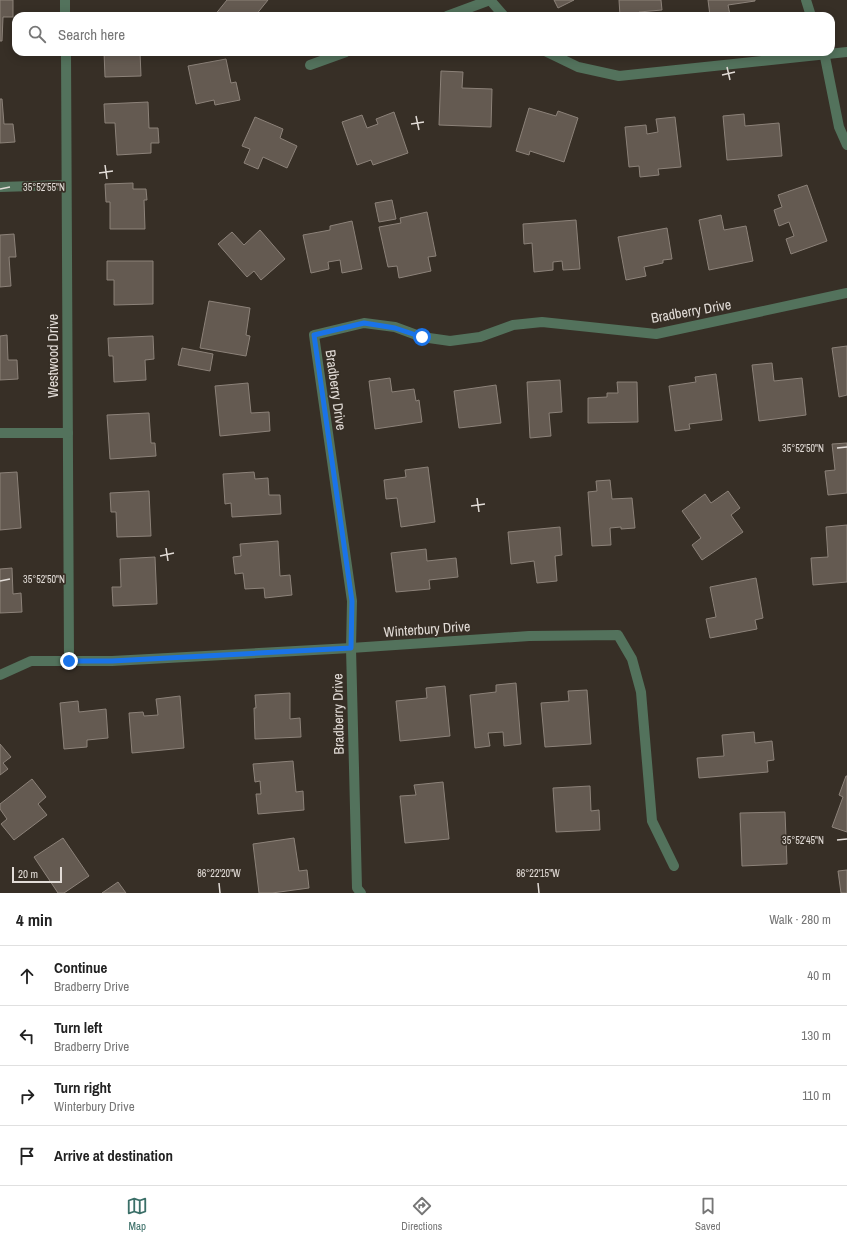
<!DOCTYPE html>
<html lang="en">
<head>
<meta charset="utf-8">
<style>
  body { margin:0; font-family:"Archivo Narrow",sans-serif; background:#f6f6f6; color:#222 }
  .scale { position:absolute; left:12px; bottom:10px; width:50px; box-sizing:border-box; padding-left:4px; border:2px solid #e2dcd7; border-top:0; font-size:11px; line-height:14px; white-space:nowrap; color:#e2dcd7; -webkit-text-stroke:3px #372f26; paint-order:stroke }
  .stop { position:absolute; width:12px; height:12px; margin:-9px; border:3px solid #1a73e8; border-radius:50%; background:#fff }
  .stop.end { background:#1a73e8; border-color:#fff; box-shadow:0 1px 4px #0008 }
  .list { margin:0; padding:0; list-style:none }
  h2 { display:flex; justify-content:space-between; align-items:center; height:52px; margin:0; padding:0 16px; font-size:17px }
  h2 small { font-size:13px; font-weight:400; color:#767676 }
  .list li { display:grid; grid-template-columns:26px 1fr auto; gap:12px; align-items:center; box-sizing:border-box; height:60px; padding:0 16px; border-top:1px solid #e0e0e0 }
  .list b { display:block; font-size:15px; white-space:nowrap }
  .list p { margin:0; font-size:13px; white-space:nowrap; color:#767676 }
  .list em { font-size:13px; font-style:normal; color:#767676 }
  .icon { flex:none; width:22px; height:22px; fill:none; stroke:currentColor; stroke-width:2; stroke-linecap:round; stroke-linejoin:round }
  .map { position:relative; flex:none; width:847px; height:893px; overflow:hidden }
  .search { position:absolute; background:#fff; box-shadow:0 2px 10px #0003; left:12px; right:12px; top:12px; height:44px; display:flex; align-items:center; gap:10px; box-sizing:border-box; padding:0 14px; border-radius:12px; color:#767676; font-size:15px }
  .sheet { height:292px; background:#fff }
  nav { display:flex; justify-content:space-around; align-items:center; box-sizing:border-box; height:56px; border-top:1px solid #e0e0e0; background:#fff; font-size:11px; color:#767676 }
  nav a { display:grid; justify-items:center; gap:2px }
  nav .on { color:#3b6f68 }
  .map>svg:first-child { display:block }
</style>
</head>
<body>
<div class="map">
<svg width="847" height="893" viewBox="0 0 847 893">
  <rect width="100%" height="100%" fill="#372f26"/>
  <!-- building -->
  <g fill="#645a51" stroke="#8c8279">
    <polygon points="0,0 13,0 13,17 3,17 2,41 0,41"/>
    <polygon points="227,0 268,0 255,16 214,16"/>
    <polygon points="554,0 574,0 558,8"/>
    <polygon points="619,0 661,0 662,10 639,12 640,16 620,16"/>
    <polygon points="708,0 755,0 755,1 728,5 730,15 710,16"/>
    <polygon points="104,52 140,52 141,76 105,77"/>
    <polygon points="226,59 231,83 236,82 240,100 215,105 214,100 196,104 188,66"/>
    <polygon points="441,71 463,72 462,88 492,89 491,127 439,125"/>
    <polygon points="0,99 2,99 4,124 13,124 15,142 0,143"/>
    <polygon points="148,102 149,128 158,128 159,143 151,143 151,153 117,155 115,123 105,123 104,104"/>
    <polygon points="529,108 556,116 558,111 578,118 564,162 530,151 529,155 516,151"/>
    <polygon points="394,112 408,153 373,165 371,160 357,165 342,122 362,115 367,128 378,124 376,119"/>
    <polygon points="744,114 745,126 779,123 782,156 727,160 723,116"/>
    <polygon points="255,117 283,129 280,138 297,146 287,168 263,157 258,169 244,163 250,149 242,146"/>
    <polygon points="675,117 681,167 658,169 659,175 640,177 639,166 629,167 625,127 646,125 647,134 658,132 656,119"/>
    <polygon points="133,183 133,189 146,189 147,200 144,200 145,229 110,229 110,202 106,202 105,184"/>
    <polygon points="807,185 827,241 791,254 786,239 794,236 789,222 779,226 774,210 782,207 778,195"/>
    <polygon points="392,200 396,219 379,222 375,203"/>
    <polygon points="427,212 436,256 428,257 431,271 399,278 397,266 388,267 379,227 401,223 400,218"/>
    <polygon points="721,215 724,230 746,226 753,261 709,270 699,220"/>
    <polygon points="576,220 580,269 563,270 562,261 553,262 553,270 534,272 532,243 524,244 523,224"/>
    <polygon points="352,221 362,269 342,273 340,260 328,262 329,269 311,273 303,235 330,230 330,226"/>
    <polygon points="667,228 672,259 663,260 663,263 644,267 646,276 626,280 618,237"/>
    <polygon points="260,230 285,259 261,280 254,271 247,277 218,244 232,232 244,245"/>
    <polygon points="14,234 16,257 9,257 11,286 0,287 0,235"/>
    <polygon points="107,261 153,261 153,304 114,305 114,280 107,280"/>
    <polygon points="209,301 250,308 246,335 250,336 246,356 200,348"/>
    <polygon points="7,335 8,360 17,360 18,379 0,380 0,336"/>
    <polygon points="153,336 154,359 145,360 146,380 114,382 113,356 109,356 108,338"/>
    <polygon points="847,346 847,395 839,397 832,348"/>
    <polygon points="182,348 213,354 210,371 178,365"/>
    <polygon points="772,363 774,381 802,378 806,415 759,421 752,365"/>
    <polygon points="716,374 722,420 689,424 690,429 675,431 669,386 696,382 695,377"/>
    <polygon points="390,378 392,392 414,389 416,401 419,400 422,422 375,429 369,381"/>
    <polygon points="560,380 562,412 549,413 551,436 530,438 527,382"/>
    <polygon points="617,382 637,382 638,422 588,423 588,398 607,397 607,393 618,393"/>
    <polygon points="248,383 251,413 269,412 270,431 220,436 215,386"/>
    <polygon points="496,385 501,423 459,428 454,391"/>
    <polygon points="149,413 151,443 155,443 156,456 110,459 107,415"/>
    <polygon points="847,443 847,493 828,495 825,471 835,470 832,444"/>
    <polygon points="428,467 435,522 401,527 397,498 386,499 384,480 406,477 405,470"/>
    <polygon points="17,472 21,528 0,530 0,473"/>
    <polygon points="254,472 255,479 268,478 269,495 280,495 281,514 232,517 231,503 225,504 223,474"/>
    <polygon points="610,480 612,499 632,498 635,528 621,529 621,527 610,528 611,545 592,546 588,492 597,491 596,481"/>
    <polygon points="149,491 151,536 117,537 116,512 111,512 110,493"/>
    <polygon points="728,491 740,508 731,515 743,532 702,560 692,545 701,538 682,511 705,494 711,503"/>
    <polygon points="847,525 847,582 813,585 811,558 828,557 826,527"/>
    <polygon points="560,527 562,555 555,556 557,581 537,583 534,561 511,564 508,532"/>
    <polygon points="278,541 280,576 290,575 292,595 265,598 264,588 245,589 243,573 235,574 233,557 241,556 240,544"/>
    <polygon points="426,549 427,561 456,558 458,577 429,580 430,589 396,592 391,553"/>
    <polygon points="155,557 157,604 113,606 112,587 121,587 120,559"/>
    <polygon points="12,568 13,594 21,593 22,612 0,613 0,569"/>
    <polygon points="756,578 763,618 755,620 757,629 710,638 706,619 716,617 710,587"/>
    <polygon points="516,683 521,744 504,746 503,732 488,733 490,746 475,748 470,695 496,692 496,685"/>
    <polygon points="445,686 450,736 400,741 396,701 427,698 426,688"/>
    <polygon points="587,690 591,744 545,747 541,703 569,701 568,691"/>
    <polygon points="290,693 290,719 300,718 301,737 255,739 254,708 256,708 255,695"/>
    <polygon points="180,696 184,748 132,753 129,713 143,712 144,716 158,715 156,699"/>
    <polygon points="78,701 79,712 106,709 108,738 87,740 87,747 64,749 60,703"/>
    <polygon points="754,732 755,743 772,741 774,760 767,761 768,772 699,778 697,758 724,756 722,735"/>
    <polygon points="0,744 11,757 3,763 8,769 0,775"/>
    <polygon points="293,761 296,792 303,791 304,810 258,814 256,794 261,794 260,781 255,782 253,764"/>
    <polygon points="846,776 847,776 847,832 832,827 843,797 839,795"/>
    <polygon points="32,779 46,797 38,804 47,815 14,840 1,824 7,819 0,809 0,804"/>
    <polygon points="443,782 449,839 405,843 400,796 416,795 414,785"/>
    <polygon points="590,786 591,811 599,810 600,830 556,832 553,788"/>
    <polygon points="785,812 787,864 742,866 740,813"/>
    <polygon points="63,838 89,876 64,893 58,893 34,857"/>
    <polygon points="294,838 299,871 307,870 309,888 272,893 259,893 253,844"/>
    <polygon points="847,870 847,893 841,893 838,871"/>
    <polygon points="118,882 126,893 102,893"/>
  </g>
  <g fill="none" stroke-linecap="round" stroke-linejoin="round">
    <!-- minor -->
    <g stroke="#53725c" stroke-width="10">
      <polyline points="65,0 65,16"/>
      <polyline points="490,0 504,16"/>
      <polyline points="806,0 811,16"/>
      <polyline points="447,16 490,0"/>
      <polyline points="66,52 69,661"/>
      <polyline points="547,52 578,67 619,76 847,52"/>
      <polyline points="824,52 839,127 847,145"/>
      <polyline points="310,65 346,52"/>
      <polyline points="0,187 66,185"/>
      <polyline points="0,433 68,433"/>
      <polyline points="0,675 31,661 112,661 351,648 529,636 618,635 632,659 641,692 652,821 674,866"/>
      <polyline points="361,893 357,888 351,648 352,601 314,335 364,323 395,327 422,337 450,341 480,337 513,325 542,322 656,334 847,293"/>
    </g>
  </g>
  <g fill="none" stroke-linecap="round" stroke-linejoin="round">
    <!-- route -->
    <polyline stroke="#1a73e8" stroke-width="5" points="69,661 112,661 351,648 352,601 314,335 364,323 395,328 422,337"/>
  </g>
  <!-- ticks -->
  <path fill="none" stroke="#e2dcd7" stroke-width="1.5" d="M727,67L730,80M722,75L735,72M416,116L419,130M411,124L424,122M105,165L107,179M99,173L113,171M0,189L10,187M837,448L847,447M477,498L479,512M471,506L485,504M166,548L168,561M160,556L174,553M0,581L10,579M837,840L847,839M219,883L220,893M538,883L539,893"/>
  <g text-anchor="middle" dominant-baseline="central" stroke-width="3.5" stroke-linejoin="round" paint-order="stroke">
    <!-- street labels -->
    <g font-size="14" fill="#e2dcd7" stroke="#372f26">
      <text transform="translate(691 311) rotate(-10)">Bradberry Drive</text>
      <text transform="translate(53 356) rotate(-90)">Westwood Drive</text>
      <text transform="translate(336 390) rotate(82)">Bradberry Drive</text>
      <text transform="translate(427 629) rotate(-4)">Winterbury Drive</text>
      <text transform="translate(338 714) rotate(-91)">Bradberry Drive</text>
    </g>
  </g>
  <g font-size="10" text-anchor="middle" fill="#e2dcd7" stroke="#372f26" stroke-width="3.5" stroke-linejoin="round" paint-order="stroke">
    <text x="44" y="191">35°52'55"N</text>
    <text x="803" y="452">35°52'50"N</text>
    <text x="44" y="583">35°52'50"N</text>
    <text x="803" y="844">35°52'45"N</text>
    <text x="219" y="877">86°22'20"W</text>
    <text x="538" y="877">86°22'15"W</text>
  </g>
</svg>
<div class="scale">20 m</div>
<div class="stop" style="left:422px;top:337px"></div>
<div class="stop end" style="left:69px;top:661px"></div>
<div class="search"><svg class="icon" aria-label="search" viewBox="0 0 24 24"><circle cx="10" cy="10" r="6"/><path d="M15 15l6 6"/></svg>Search here</div>
</div>
<section class="sheet">
<h2>4 min<small>Walk · 280 m</small></h2>
<ul class="list">
<li><svg class="icon" aria-label="ahead" viewBox="0 0 24 24"><path d="M12 20V5M6 11l6-6 6 6"/></svg><div><b>Continue</b><p>Bradberry Drive</p></div><em>40 m</em></li>
<li><svg class="icon" aria-label="left" viewBox="0 0 24 24"><path d="M17 20v-9H6M10 6l-5 5 5 5"/></svg><div><b>Turn left</b><p>Bradberry Drive</p></div><em>130 m</em></li>
<li><svg class="icon" aria-label="right" viewBox="0 0 24 24"><path d="M7 20v-9h11M14 6l5 5-5 5"/></svg><div><b>Turn right</b><p>Winterbury Drive</p></div><em>110 m</em></li>
<li><svg class="icon" aria-label="arrive" viewBox="0 0 24 24"><path d="M6 21V4h12l-3 4 3 4H6"/></svg><div><b>Arrive at destination</b></div></li>
</ul>
</section>
<nav>
<a class="on"><svg class="icon" aria-label="map" viewBox="0 0 24 24"><path d="M3 6l6-2 6 2 6-2v14l-6 2-6-2-6 2zM9 4v14M15 6v14"/></svg>Map</a>
<a><svg class="icon" aria-label="directions" viewBox="0 0 24 24"><path d="M12 3l9 9-9 9-9-9zM9 14v-3h6M13 9l2 2-2 2"/></svg>Directions</a>
<a><svg class="icon" aria-label="saved" viewBox="0 0 24 24"><path d="M7 4h10v16l-5-4-5 4z"/></svg>Saved</a>
</nav>
</body>
</html>
